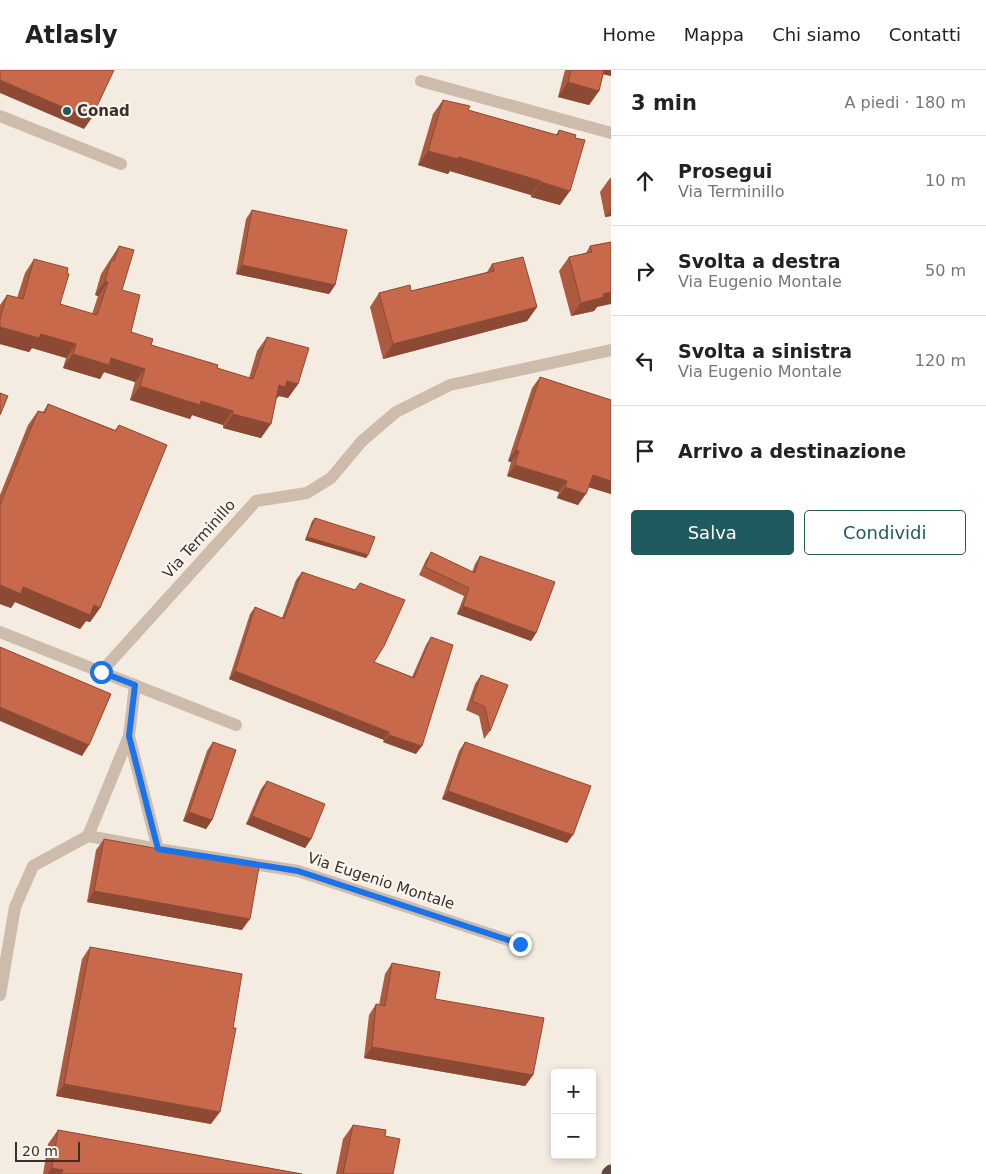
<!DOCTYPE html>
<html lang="it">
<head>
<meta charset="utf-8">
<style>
  body { margin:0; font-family:"DejaVu Sans",sans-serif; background:#f6f6f6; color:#222 }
  .controls { position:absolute; right:15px; bottom:15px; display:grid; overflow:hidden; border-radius:5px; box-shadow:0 2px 8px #0003 }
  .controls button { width:45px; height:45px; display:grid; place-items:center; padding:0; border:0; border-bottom:1px solid #e0e0e0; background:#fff; color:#222; font:25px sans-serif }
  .scale { position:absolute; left:15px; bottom:12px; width:65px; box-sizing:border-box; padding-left:5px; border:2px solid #3b302b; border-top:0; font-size:14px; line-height:18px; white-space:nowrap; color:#3b302b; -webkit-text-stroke:4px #fbf5ee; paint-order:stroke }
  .stop { position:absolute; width:15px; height:15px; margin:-11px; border:4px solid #1a73e8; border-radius:50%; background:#fff }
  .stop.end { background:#1a73e8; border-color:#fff; box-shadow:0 1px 5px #0008 }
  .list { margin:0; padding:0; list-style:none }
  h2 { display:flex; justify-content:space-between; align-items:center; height:65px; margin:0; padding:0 20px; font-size:21px }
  h2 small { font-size:16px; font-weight:400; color:#767676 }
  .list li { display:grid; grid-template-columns:32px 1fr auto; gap:15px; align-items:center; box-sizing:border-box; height:90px; padding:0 20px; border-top:1px solid #e0e0e0 }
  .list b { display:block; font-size:19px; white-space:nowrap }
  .list p { margin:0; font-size:16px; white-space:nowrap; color:#767676 }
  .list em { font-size:16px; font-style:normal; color:#767676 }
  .actions { display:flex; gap:10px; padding:15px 20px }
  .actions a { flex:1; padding:11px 0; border:1px solid #1f5a5e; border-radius:5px; text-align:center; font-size:18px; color:#1f5a5e }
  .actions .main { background:#1f5a5e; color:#fff }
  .icon { flex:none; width:28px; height:28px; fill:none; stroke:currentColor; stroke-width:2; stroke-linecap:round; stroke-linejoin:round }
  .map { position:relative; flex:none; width:611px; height:1104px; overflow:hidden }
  header { display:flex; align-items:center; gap:30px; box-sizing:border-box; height:70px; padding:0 25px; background:#fff; border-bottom:1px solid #e0e0e0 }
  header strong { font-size:24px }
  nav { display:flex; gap:28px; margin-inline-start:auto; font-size:18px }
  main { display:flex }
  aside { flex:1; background:#fff }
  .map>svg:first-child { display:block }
</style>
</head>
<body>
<header>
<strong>Atlasly</strong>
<nav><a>Home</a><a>Mappa</a><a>Chi siamo</a><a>Contatti</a></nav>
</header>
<main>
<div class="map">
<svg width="611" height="1104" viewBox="0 0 611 1104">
  <rect width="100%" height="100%" fill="#f4ebe1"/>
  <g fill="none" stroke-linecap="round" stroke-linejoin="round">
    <!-- street -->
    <g stroke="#cdbbac" stroke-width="12">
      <polyline points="421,11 611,63"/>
      <polyline points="0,46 121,94"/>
      <polyline points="0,562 236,655"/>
      <polyline points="101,602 256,431 307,423 331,408 362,371 396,342 450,315 611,280"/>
      <polyline points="135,615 129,666 158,779 298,801 520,874"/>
      <polyline points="88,766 129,666"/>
      <polyline points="0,925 15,837 33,796 88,766 158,779"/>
    </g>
    <!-- highway -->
    <polyline stroke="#5c4a42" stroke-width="15" points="609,1104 611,1102"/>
  </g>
  <!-- wall -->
  <g fill="#ac5a40">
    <polygon points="565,0 611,0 611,6 603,4 599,21 589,35 558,27"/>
    <polygon points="443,30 468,40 553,64 556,65 559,60 560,135 531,127 531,125 450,101 448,104 418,95 433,44"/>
    <polygon points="610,108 611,108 611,146 605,147 600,122"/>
    <polygon points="252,140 335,215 329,224 236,204 246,149"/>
    <polygon points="611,172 597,237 594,241 571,246 559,201 569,187 586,183 590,176"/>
    <polygon points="119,176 122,220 131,262 151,275 217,298 249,308 257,281 267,267 298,314 288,328 279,326 276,329 261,368 223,358 223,355 192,345 190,349 130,330 135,312 104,302 100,309 63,298 66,288 32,278 29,282 0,274 0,235 7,225 17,228 25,203 34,189 60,234 92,244 98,226 95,225 101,204"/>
    <polygon points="492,194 537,237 527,251 383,289 370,237 379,223 411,221 487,202"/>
    <polygon points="540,307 611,330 611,424 588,417 578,435 557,428 559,422 507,406 511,392 508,391 532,318"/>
    <polygon points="48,334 115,360 119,355 100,538 90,552 86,551 80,559 15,532 11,538 0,534 0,425 28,355 38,341 43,342"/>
    <polygon points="315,448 368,485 366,488 305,470 312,451"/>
    <polygon points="431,482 472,502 475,494 480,486 536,563 531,571 457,544 464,526 419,505 426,490"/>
    <polygon points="302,502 374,592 412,607 426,575 431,567 416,684 383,672 384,670 229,609 250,544 255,537 282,548 296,510"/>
    <polygon points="481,605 490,661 484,669 479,646 466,640 475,614"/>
    <polygon points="213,672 212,750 206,759 183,751 207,681"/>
    <polygon points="465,672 567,773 442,729 459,681"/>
    <polygon points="267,711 311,769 305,778 246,754 261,719"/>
    <polygon points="104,769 242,860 87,832 96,780"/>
    <polygon points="90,877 211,1054 56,1026 82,889"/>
    <polygon points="392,893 435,929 533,1005 525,1016 364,988 369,945 376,934 379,935 385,904"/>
    <polygon points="353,1055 385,1066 393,1104 336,1104 343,1069"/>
    <polygon points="58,1060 302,1104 43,1104 48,1074"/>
  </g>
  <!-- shaded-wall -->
  <g fill="#8c4a34">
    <polygon points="599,0 611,0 611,6 598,3"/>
    <polygon points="0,10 91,49 84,59 0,23"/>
    <polygon points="568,12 599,21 589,35 558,27"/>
    <polygon points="428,81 459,87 541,111 531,125 450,101 448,104 418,95"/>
    <polygon points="541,112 570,121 560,135 531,127"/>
    <polygon points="611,139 611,146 605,147"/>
    <polygon points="242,195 335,215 329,224 236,204"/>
    <polygon points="105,211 108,212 98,226 95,225"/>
    <polygon points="611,222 611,234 597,237 594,241 571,246 581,233 603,224"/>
    <polygon points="537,237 527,251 383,289 393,274"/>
    <polygon points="0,257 41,264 76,274 66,288 32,278 29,282 0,274"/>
    <polygon points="73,284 111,288 145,299 135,312 104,302 100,309 63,298"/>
    <polygon points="287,311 298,314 288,328 279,326 275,330 279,315"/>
    <polygon points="140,316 201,331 233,341 223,355 192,345 190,349 130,330"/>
    <polygon points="233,344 271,354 261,368 223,358"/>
    <polygon points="516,380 519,381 511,392 508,391"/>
    <polygon points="515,395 567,411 559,422 507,406"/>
    <polygon points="593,405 611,411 611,424 585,416"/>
    <polygon points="565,417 586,424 578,435 557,428"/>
    <polygon points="307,467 368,485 366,488 305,470"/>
    <polygon points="0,515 23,517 94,535 100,538 90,552 86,551 80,559 15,532 11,538 0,534"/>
    <polygon points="463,536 536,563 531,571 457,544"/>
    <polygon points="235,601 389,662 384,670 229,609"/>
    <polygon points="0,637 89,675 82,686 0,651"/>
    <polygon points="389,665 422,676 416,684 383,672"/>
    <polygon points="448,721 573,765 567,773 442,729"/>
    <polygon points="189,742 212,750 206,759 183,751"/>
    <polygon points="252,746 311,769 305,778 246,754"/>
    <polygon points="94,821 250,849 242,860 87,832"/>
    <polygon points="372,977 533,1005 525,1016 364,988"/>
    <polygon points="64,1014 220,1042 211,1054 56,1026"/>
    <polygon points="52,1098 63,1100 60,1104 47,1104"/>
  </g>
  <!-- building -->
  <g fill="#c8694b" stroke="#8c4a34">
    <polygon points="0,0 114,0 91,49 0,10"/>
    <polygon points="571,0 604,0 599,21 568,12"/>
    <polygon points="443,30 470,36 468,40 553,64 558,65 559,60 576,65 575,68 585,70 570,121 541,112 541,111 459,87 458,89 428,81"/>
    <polygon points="252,140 347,160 335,215 242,195"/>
    <polygon points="611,172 611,222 603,224 604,227 581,233 569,187 592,182 590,176"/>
    <polygon points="119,176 134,180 122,220 140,225 131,262 153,269 151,275 218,295 217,298 253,309 267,267 309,278 298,314 287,311 285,317 279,315 271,354 233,344 233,341 201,331 200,335 140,316 145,299 111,288 109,295 73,284 76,274 41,264 39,268 0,257 0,248 7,225 23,229 34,189 68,198 67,203 69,204 60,234 97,245 108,212 105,211 111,190 114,191"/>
    <polygon points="523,187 537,237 393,274 379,223 410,215 411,221 494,201 492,194"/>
    <polygon points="540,307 611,330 611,411 593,405 586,424 565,417 567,411 515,395 519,381 516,380"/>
    <polygon points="0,323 8,326 0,345"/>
    <polygon points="48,334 116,361 119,355 167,375 100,538 94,535 90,545 23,517 21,524 0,515 0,435 38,341 45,343"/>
    <polygon points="315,448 375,467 368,485 307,467"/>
    <polygon points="431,482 475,503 480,486 555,512 536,563 463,536 469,518 425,497"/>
    <polygon points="302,502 355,520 360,513 405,530 384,576 374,592 414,608 431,567 453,575 422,676 389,665 389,662 235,601 255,537 284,549"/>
    <polygon points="0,577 111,624 89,675 0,637"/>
    <polygon points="481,605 508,615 490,661 485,637 472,631"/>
    <polygon points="213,672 236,680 212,750 189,742"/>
    <polygon points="465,672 591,716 573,765 448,721"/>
    <polygon points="267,711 325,734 311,769 252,746"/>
    <polygon points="104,769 259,797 250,849 94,821"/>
    <polygon points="90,877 242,904 233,958 236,958 220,1042 64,1014"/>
    <polygon points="392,893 440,902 435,929 544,948 533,1005 372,977 376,934 385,936"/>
    <polygon points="353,1055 386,1060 385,1066 400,1069 393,1104 343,1104"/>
    <polygon points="58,1060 302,1104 62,1104 63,1100 52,1098"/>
  </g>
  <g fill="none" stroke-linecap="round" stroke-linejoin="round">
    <!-- route -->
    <polyline stroke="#1a73e8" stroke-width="6" points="101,602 135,615 129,666 158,779 298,801 520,874"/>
  </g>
  <!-- markers -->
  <circle fill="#1f5a5e" stroke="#fbf5ee" stroke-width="2" cx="67" cy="41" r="5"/>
  <g text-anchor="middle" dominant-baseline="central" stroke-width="4.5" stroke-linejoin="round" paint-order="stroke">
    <!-- poi labels -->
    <g font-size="15" font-weight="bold" fill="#3b302b" stroke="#fbf5ee" text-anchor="start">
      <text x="77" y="41">Conad</text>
    </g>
    <!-- street labels -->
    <g font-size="15" fill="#3b302b" stroke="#fbf5ee">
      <text transform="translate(199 469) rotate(-48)">Via Terminillo</text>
      <text transform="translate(381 811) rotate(18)">Via Eugenio Montale</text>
    </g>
  </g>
</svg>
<div class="controls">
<button>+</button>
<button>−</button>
</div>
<div class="scale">20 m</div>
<div class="stop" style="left:101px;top:602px"></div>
<div class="stop end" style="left:520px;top:874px"></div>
</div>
<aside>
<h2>3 min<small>A piedi · 180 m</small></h2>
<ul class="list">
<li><svg class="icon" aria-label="ahead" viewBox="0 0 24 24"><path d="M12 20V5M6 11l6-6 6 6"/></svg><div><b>Prosegui</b><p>Via Terminillo</p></div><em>10 m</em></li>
<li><svg class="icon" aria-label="right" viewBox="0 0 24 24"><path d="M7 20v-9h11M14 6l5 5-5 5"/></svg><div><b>Svolta a destra</b><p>Via Eugenio Montale</p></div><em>50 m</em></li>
<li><svg class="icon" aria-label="left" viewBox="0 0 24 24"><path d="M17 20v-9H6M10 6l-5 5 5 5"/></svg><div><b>Svolta a sinistra</b><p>Via Eugenio Montale</p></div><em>120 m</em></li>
<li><svg class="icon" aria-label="arrive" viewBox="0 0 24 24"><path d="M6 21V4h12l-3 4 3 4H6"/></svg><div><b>Arrivo a destinazione</b></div></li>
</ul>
<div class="actions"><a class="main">Salva</a><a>Condividi</a></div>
</aside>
</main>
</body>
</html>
